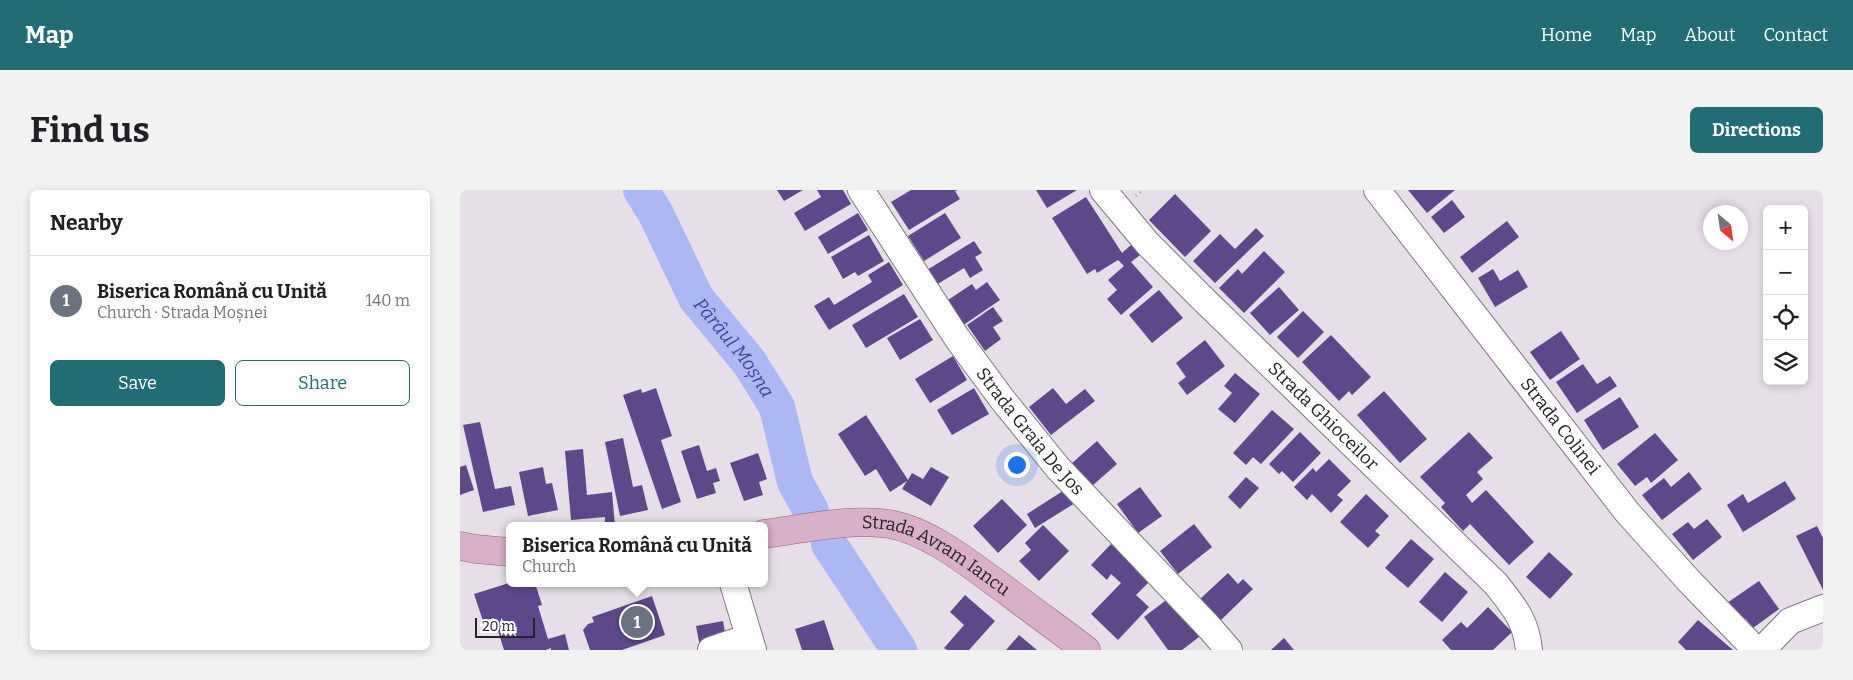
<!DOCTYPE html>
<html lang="en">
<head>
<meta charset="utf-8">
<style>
  body { margin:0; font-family:Bitter,serif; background:#f2f2f2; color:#202124 }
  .controls { position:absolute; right:15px; top:15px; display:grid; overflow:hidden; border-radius:8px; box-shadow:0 2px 8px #0003 }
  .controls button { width:45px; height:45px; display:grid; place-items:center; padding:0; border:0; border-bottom:1px solid #e0e0e0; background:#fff; color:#202124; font:25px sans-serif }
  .compass { position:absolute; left:1243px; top:15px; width:45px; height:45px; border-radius:50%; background:#fff; box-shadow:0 2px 8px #0003; rotate:151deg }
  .scale { position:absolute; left:15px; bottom:12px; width:60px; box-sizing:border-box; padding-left:5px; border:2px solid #252326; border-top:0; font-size:14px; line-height:18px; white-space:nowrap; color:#252326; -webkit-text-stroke:4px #fff; paint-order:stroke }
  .you { position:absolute; left:556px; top:274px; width:18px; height:18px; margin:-12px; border:4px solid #fff; border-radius:50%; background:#1a73e8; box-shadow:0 0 0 8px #1a73e833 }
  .badge { display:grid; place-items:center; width:32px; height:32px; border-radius:50%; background:#226c76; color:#fff; font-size:16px; font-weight:700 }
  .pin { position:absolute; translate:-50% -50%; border:2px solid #fff; box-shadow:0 1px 5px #0006 }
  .popup { position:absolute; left:46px; top:332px; width:262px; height:65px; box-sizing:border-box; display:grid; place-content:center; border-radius:8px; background:#fff; filter:drop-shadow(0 1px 4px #0005); font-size:16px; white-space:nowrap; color:#757577 }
  .popup b { font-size:19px; color:#202124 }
  .popup::after { content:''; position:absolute; left:50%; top:100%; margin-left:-10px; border:10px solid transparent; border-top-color:#fff }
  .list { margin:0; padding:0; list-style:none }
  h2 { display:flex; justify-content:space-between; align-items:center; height:65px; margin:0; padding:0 20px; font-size:21px }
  h2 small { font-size:16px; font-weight:400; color:#757577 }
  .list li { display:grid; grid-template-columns:32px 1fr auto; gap:15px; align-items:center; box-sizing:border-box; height:90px; padding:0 20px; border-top:1px solid #e0e0e0 }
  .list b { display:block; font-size:19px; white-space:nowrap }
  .list p { margin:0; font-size:16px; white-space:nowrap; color:#757577 }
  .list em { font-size:16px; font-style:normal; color:#757577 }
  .actions { display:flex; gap:10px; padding:15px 20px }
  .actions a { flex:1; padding:11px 0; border:1px solid #226c76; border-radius:8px; text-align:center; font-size:18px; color:#226c76 }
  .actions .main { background:#226c76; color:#fff }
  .icon { flex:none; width:28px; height:28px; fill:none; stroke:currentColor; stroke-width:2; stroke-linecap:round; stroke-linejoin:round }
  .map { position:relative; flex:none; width:1363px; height:460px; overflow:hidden; border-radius:8px }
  header { display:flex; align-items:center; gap:30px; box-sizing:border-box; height:70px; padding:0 25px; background:#226c76; color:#fff }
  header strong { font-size:24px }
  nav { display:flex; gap:28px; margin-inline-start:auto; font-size:18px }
  .intro { display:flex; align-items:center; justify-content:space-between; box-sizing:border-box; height:120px; padding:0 30px }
  h1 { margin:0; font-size:35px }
  .button { padding:12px 22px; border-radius:8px; background:#226c76; color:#fff; font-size:18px; font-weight:700 }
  main { display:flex; gap:30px; padding:0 30px }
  aside { flex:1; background:#fff; border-radius:8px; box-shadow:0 2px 8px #0003 }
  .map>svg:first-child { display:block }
</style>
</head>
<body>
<header>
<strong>Map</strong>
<nav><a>Home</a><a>Map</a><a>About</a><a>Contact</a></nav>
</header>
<div class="intro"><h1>Find us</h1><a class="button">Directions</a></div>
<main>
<aside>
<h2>Nearby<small></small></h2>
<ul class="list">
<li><span class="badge" style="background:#6b7280">1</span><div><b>Biserica Română cu Unită</b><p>Church · Strada Moșnei</p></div><em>140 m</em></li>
</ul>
<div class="actions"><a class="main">Save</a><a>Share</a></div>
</aside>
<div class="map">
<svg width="1363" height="460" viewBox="0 0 1363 460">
  <rect width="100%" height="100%" fill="#e7dfe8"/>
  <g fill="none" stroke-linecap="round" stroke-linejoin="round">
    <!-- river -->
    <g stroke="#acb8f4" stroke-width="36">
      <path id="s1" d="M181,0L196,24L236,108L289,172L317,217L335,292L351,321"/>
      <polyline points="369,354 439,460"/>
    </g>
  </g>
  <!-- building -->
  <g fill="#5f488a">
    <polygon points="317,0 343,0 324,11"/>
    <polygon points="357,0 383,0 391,14 345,41 334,23 361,7"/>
    <polygon points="451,0 498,0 495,1 500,9 449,40 431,12"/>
    <polygon points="576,0 617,0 587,18"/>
    <polygon points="948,0 995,0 967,23"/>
    <polygon points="715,4 751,41 725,67 689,30"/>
    <polygon points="626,7 662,63 671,55 680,65 671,72 693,97 661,125 647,109 657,100 648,90 664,76 658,70 637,83 635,79 627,84 592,28"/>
    <polygon points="992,10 1005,27 984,43 971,27"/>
    <polygon points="398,23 408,40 368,64 358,47"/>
    <polygon points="485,23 501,48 464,71 448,46"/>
    <polygon points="1047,31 1059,47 1012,83 1000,67"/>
    <polygon points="796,38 804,46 755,93 733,71 760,44 775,59"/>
    <polygon points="409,45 424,71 398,86 395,82 383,89 371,67"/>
    <polygon points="514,51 522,63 515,67 523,80 510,88 504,78 476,95 467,80"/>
    <polygon points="804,61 825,82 784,123 759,98 778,79 782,84"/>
    <polygon points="429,72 443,95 369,140 354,116 369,107 374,115 412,92 408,85"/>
    <polygon points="1033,79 1040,91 1058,80 1068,97 1035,117 1018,88"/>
    <polygon points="527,92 540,110 502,136 485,112 512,94 516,100"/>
    <polygon points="819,97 839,120 810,145 790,123"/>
    <polygon points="699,100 723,128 692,153 669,125"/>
    <polygon points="444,104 458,127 406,158 392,135"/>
    <polygon points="533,117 543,131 533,137 541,149 525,161 507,135"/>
    <polygon points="843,121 864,142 838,168 817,147"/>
    <polygon points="460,129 473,150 440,170 427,148"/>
    <polygon points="1101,141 1120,169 1090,190 1070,162"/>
    <polygon points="871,145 911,187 892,205 889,201 879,211 842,172"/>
    <polygon points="745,150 765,176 727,205 718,193 726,187 716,173"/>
    <polygon points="493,166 507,190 470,213 455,189"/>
    <polygon points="1123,174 1137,194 1150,186 1157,196 1117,223 1096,192"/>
    <polygon points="775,183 800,204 775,233 758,219 772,203 764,196"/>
    <polygon points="196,198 212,246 201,250 221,312 202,319 163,205 181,199 182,203"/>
    <polygon points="514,198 529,224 492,245 477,220"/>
    <polygon points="593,198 606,214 625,199 635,211 591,245 569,217"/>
    <polygon points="924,201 967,249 940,273 897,225"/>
    <polygon points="1160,207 1179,237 1143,260 1124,230"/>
    <polygon points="812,220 834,239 801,274 793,267 786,275 773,263"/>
    <polygon points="406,225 448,290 452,283 463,289 471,277 489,287 471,316 442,299 447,291 430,302 416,279 405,286 378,244"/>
    <polygon points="20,232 35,299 51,296 55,315 23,322 3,235"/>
    <polygon points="840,242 861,263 833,292 822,281 819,284 809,274"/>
    <polygon points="1009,242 1033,268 1017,282 1023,289 1006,305 1012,313 1026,300 1074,352 1049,375 1010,334 1003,341 981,317 985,313 960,287"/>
    <polygon points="1195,243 1218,270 1191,293 1187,287 1175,296 1157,274"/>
    <polygon points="163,248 173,297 182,295 188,320 160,326 145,252"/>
    <polygon points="637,251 657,274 632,296 612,273"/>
    <polygon points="239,255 247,281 256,278 260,291 253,293 256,303 237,309 221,261"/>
    <polygon points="123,259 127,305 152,302 155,336 145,336 145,327 111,330 105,261"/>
    <polygon points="298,263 307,289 299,292 303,305 284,311 270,273"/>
    <polygon points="869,269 891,291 877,305 883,310 871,323 852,304 847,310 834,297 853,278 856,282"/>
    <polygon points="6,275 14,300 0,305 0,277"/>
    <polygon points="83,277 86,294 92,293 98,320 68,326 59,282"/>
    <polygon points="1229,282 1242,299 1202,330 1182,305 1204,288 1211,297"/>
    <polygon points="786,287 799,298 780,319 768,307"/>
    <polygon points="1325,291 1336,309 1283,342 1267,315 1283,304 1288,313"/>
    <polygon points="680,297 702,326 678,343 657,314"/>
    <polygon points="606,299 615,313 575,338 567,324"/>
    <polygon points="906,304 929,326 915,341 920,345 908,358 880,332"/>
    <polygon points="542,309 567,335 538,363 513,336"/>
    <polygon points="1247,329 1262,347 1233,370 1212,344 1228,332 1234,339"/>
    <polygon points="734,334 752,357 718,384 700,361"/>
    <polygon points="583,335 609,361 579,391 559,371 571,360 565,353"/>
    <polygon points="1357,336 1363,348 1363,400 1336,346"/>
    <polygon points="951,349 974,369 948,398 925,378"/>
    <polygon points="651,354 690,391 676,405 689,417 658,450 631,424 661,393 651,384 647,390 631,375"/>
    <polygon points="1089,362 1113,384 1090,409 1066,387"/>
    <polygon points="985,382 1008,402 982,432 959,412"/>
    <polygon points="768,383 778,394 783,389 793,399 761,430 740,409"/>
    <polygon points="1299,391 1319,419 1293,438 1286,429 1281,432 1267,413"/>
    <polygon points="49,393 75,393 82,415 78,416 88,449 105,444 109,460 91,460 91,458 86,460 44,460 34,428 23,431 14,404"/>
    <polygon points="505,405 535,431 509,460 487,460 484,458 504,435 490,422"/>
    <polygon points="192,406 205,445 162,460 130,460 123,440 128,434 134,432 132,427"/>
    <polygon points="709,408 739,447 722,460 708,460 684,427"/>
    <polygon points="1028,417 1052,442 1033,460 991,460 982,450 1001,432 1007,438"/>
    <polygon points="364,430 374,460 342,460 335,439"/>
    <polygon points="1238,430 1273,460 1226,460 1218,452"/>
    <polygon points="263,431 266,448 239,452 236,436"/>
    <polygon points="559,445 577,460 546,460"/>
    <polygon points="824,448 834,460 811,460"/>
  </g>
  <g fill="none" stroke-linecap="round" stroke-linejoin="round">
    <defs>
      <g id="minor">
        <path id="s2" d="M401,0L497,148L542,209L598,278L748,436L769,460"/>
        <path id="s3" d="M643,0L688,54L741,107L1036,394C1054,417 1066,430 1069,460"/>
        <path id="s4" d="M917,0L1167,322L1229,391L1296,460"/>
        <polyline points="273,393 293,460"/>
        <polyline points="251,460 289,447"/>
        <polyline points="1302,460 1330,431 1363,418"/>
      </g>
      <g id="major">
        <path id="s5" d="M304,344C343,339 391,328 429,334C471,341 513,377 547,401C573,421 600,440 626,460"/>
        <polyline points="0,356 16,359 49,362"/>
      </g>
    </defs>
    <!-- minor casing -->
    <use href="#minor" stroke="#7f7880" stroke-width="28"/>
    <!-- major casing -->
    <use href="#major" stroke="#8b5c79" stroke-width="29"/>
    <!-- path -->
    <polyline stroke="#a6a0a7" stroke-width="3" stroke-dasharray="1 4" stroke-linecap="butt" points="676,6 683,0"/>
    <!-- minor -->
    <use href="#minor" stroke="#fff" stroke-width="26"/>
    <!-- major -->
    <use href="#major" stroke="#daafc9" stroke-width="28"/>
  </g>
  <g text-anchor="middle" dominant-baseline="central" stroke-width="5" stroke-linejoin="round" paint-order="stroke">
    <!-- street labels -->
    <g font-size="18" fill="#252326" stroke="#fff">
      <text stroke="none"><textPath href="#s3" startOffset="316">Strada Ghioceilor</textPath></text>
      <text stroke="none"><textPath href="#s4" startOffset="299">Strada Colinei</textPath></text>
      <text stroke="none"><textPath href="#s2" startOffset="295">Strada Graia De Jos</textPath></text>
      <text stroke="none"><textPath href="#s5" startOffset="181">Strada Avram Iancu</textPath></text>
    </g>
    <!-- water labels -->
    <g font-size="19" font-style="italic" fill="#3f469b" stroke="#fff">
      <text stroke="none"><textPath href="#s1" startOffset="184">Pârâul Moșna</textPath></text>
    </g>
  </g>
</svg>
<div class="controls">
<button>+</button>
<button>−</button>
<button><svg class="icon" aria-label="locate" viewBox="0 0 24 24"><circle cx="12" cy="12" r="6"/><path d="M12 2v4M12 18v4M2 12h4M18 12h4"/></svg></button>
<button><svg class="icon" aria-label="layers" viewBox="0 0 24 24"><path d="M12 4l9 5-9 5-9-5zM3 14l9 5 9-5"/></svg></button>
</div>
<svg class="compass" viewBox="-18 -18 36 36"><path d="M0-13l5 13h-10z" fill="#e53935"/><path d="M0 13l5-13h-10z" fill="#757577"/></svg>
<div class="scale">20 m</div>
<div class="you"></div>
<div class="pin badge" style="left:177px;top:432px;background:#6b7280">1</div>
<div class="popup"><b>Biserica Română cu Unită</b>Church</div>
</div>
</main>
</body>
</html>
